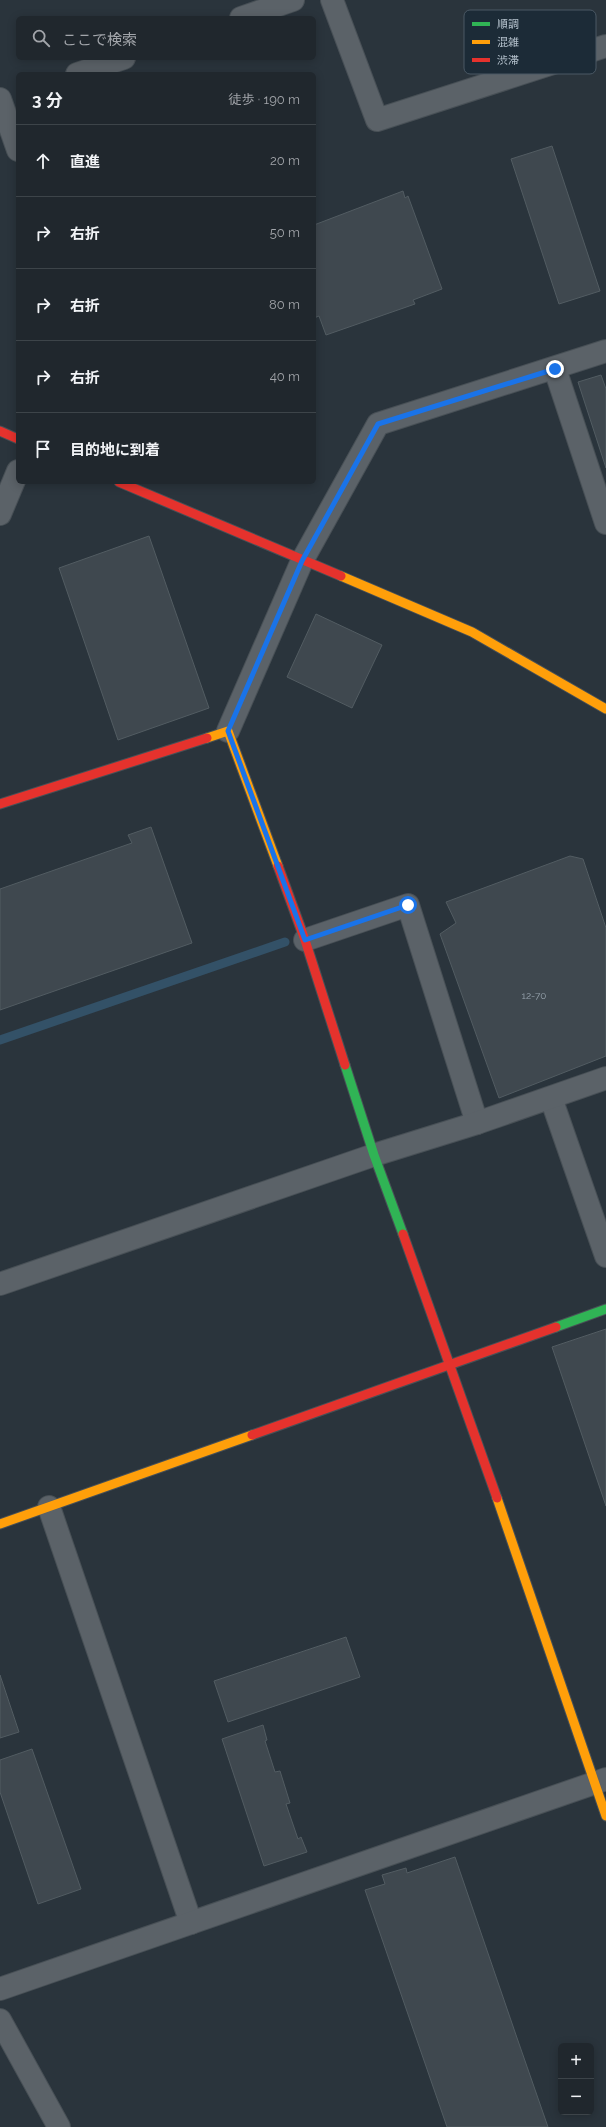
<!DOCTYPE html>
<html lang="ja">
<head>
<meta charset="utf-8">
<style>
  body { margin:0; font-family:Raleway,"Noto Sans JP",sans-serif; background:#282f35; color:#f1f3f6 }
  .controls { position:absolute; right:12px; bottom:12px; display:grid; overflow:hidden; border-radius:6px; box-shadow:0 2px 10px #0003 }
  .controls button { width:36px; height:36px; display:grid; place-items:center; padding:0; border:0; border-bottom:1px solid #3d4449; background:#20272d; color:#f1f3f6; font:20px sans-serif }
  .stop { position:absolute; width:12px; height:12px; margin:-9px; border:3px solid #1a73e8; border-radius:50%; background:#fff }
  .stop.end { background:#1a73e8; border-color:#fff; box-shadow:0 1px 4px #0008 }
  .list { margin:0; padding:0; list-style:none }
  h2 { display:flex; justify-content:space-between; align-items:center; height:52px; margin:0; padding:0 16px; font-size:17px }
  h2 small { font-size:13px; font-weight:400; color:#a2a5aa }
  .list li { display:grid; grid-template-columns:26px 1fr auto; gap:12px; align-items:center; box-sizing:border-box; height:72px; padding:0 16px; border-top:1px solid #3d4449 }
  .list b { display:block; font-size:15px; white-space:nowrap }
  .list em { font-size:13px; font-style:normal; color:#a2a5aa }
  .icon { flex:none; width:22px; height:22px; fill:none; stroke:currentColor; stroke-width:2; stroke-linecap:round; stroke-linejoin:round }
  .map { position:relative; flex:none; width:606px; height:2127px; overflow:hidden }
  .search { position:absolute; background:#20272d; box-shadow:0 2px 10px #0003; left:16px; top:16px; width:300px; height:44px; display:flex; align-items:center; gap:10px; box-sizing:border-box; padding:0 14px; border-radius:6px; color:#a2a5aa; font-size:15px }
  .panel { position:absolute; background:#20272d; box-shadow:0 2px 10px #0003; left:16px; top:72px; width:300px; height:412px; border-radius:6px }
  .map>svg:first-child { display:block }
</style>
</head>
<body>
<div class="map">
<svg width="606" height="2127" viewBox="0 0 606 2127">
  <rect width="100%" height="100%" fill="#2a343c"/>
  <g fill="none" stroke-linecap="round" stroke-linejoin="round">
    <!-- stream -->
    <polyline stroke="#335167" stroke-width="9" points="0,1040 285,942"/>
  </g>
  <!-- building -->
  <g fill="#3f484f" stroke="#525c62">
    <polygon points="552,146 600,291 559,304 511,159"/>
    <polygon points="403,191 405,198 408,196 442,289 413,300 415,304 326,335 319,316 314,318 314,225"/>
    <polygon points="601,375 606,389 606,468 578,382"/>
    <polygon points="149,536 209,708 118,740 59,568"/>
    <polygon points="316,614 382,645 352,708 287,677"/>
    <polygon points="151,827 192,943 0,1010 0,889 132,843 128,835"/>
    <polygon points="570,856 583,859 606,928 606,1056 499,1098 440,934 456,923 446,902"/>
    <polygon points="606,1329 606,1506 552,1347"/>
    <polygon points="346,1637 360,1677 228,1722 214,1681"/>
    <polygon points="0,1675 19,1732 0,1738"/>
    <polygon points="263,1725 267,1740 265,1741 275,1772 280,1771 290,1803 286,1804 298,1839 301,1837 307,1852 264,1866 222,1739"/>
    <polygon points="32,1749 81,1889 38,1904 0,1792 0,1760"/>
    <polygon points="455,1857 516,2035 548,2127 447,2127 365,1890 385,1884 382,1875 406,1868 407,1873"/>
  </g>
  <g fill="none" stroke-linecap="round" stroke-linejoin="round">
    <defs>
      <g id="street">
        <polyline points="332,0 377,120 606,46"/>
        <polyline points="241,18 293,0"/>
        <polyline points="77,74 124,58"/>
        <polyline points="0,99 18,150"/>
        <polyline points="555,369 606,523"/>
        <polyline points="0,514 18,471"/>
        <polyline points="228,731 302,561 378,424 606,351"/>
        <polyline points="305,940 408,905 477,1123"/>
        <polyline points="551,1098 606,1256"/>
        <polyline points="0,1284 374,1155 477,1123 606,1078"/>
        <polyline points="49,1507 191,1923"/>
        <polyline points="0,1989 606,1779"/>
        <polyline points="0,2020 59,2127"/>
      </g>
      <g id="fast">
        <polyline points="345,1065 374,1155 403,1234"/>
        <polyline points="556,1327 606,1309"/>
      </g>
      <g id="slow">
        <polyline points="341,576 472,632 606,709"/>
        <polyline points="207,738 228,731 278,866"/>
        <polyline points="497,1498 606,1816"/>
        <polyline points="0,1524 252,1435"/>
      </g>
      <g id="jam">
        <polyline points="0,431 18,439"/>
        <polyline points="119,482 341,576"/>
        <polyline points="0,804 207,738"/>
        <polyline points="278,866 305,940 345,1065"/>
        <polyline points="403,1234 497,1498"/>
        <polyline points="252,1435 556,1327"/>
      </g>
    </defs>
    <!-- street casing -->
    <use href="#street" stroke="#485056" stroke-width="24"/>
    <!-- fast casing -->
    <use href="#fast" stroke="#485056" stroke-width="11"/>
    <!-- slow casing -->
    <use href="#slow" stroke="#485056" stroke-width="11"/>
    <!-- jam casing -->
    <use href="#jam" stroke="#485056" stroke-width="11"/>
    <!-- street -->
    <use href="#street" stroke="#5b6268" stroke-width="22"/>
    <!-- fast -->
    <use href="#fast" stroke="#30b455" stroke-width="9"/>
    <!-- slow -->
    <use href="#slow" stroke="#ff9f0a" stroke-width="9"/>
    <!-- jam -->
    <use href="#jam" stroke="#e5322d" stroke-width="9"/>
  </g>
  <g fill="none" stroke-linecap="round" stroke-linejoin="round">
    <!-- route -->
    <polyline stroke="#1a73e8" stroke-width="5" points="408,905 305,940 228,731 302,561 378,424 555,369"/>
  </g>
  <g text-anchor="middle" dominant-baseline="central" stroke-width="3" stroke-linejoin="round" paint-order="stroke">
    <!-- number labels -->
    <g font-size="10" fill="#97a3ad">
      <text x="534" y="995">12-70</text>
    </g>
  </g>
  <!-- legend -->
  <rect x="464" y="10" width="132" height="64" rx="6" fill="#1c2b37" stroke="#4a5864" stroke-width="1"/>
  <rect x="472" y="22" width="18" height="4" fill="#30b455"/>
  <rect x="472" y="40" width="18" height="4" fill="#ff9f0a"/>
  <rect x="472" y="58" width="18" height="4" fill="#e5322d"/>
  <g font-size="11" fill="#b4c1cc">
    <text x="497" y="28">順調</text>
    <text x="497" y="46">混雑</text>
    <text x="497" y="64">渋滞</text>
  </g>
</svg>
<div class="controls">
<button>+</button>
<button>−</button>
</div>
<div class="stop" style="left:408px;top:905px"></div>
<div class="stop end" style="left:555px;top:369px"></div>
<div class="search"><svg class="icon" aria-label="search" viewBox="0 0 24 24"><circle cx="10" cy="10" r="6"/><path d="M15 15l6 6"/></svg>ここで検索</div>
<section class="panel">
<h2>3 分<small>徒歩 · 190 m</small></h2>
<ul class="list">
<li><svg class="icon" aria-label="ahead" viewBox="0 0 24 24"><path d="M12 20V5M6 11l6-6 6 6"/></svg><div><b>直進</b></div><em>20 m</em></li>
<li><svg class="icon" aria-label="right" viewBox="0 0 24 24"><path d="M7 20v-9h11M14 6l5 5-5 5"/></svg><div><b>右折</b></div><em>50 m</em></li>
<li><svg class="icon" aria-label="right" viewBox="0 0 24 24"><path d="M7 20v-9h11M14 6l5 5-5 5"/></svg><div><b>右折</b></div><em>80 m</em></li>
<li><svg class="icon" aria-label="right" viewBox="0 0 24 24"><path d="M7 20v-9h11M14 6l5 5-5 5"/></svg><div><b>右折</b></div><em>40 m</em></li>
<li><svg class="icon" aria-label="arrive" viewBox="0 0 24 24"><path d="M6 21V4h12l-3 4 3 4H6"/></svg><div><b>目的地に到着</b></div></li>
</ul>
</section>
</div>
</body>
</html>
